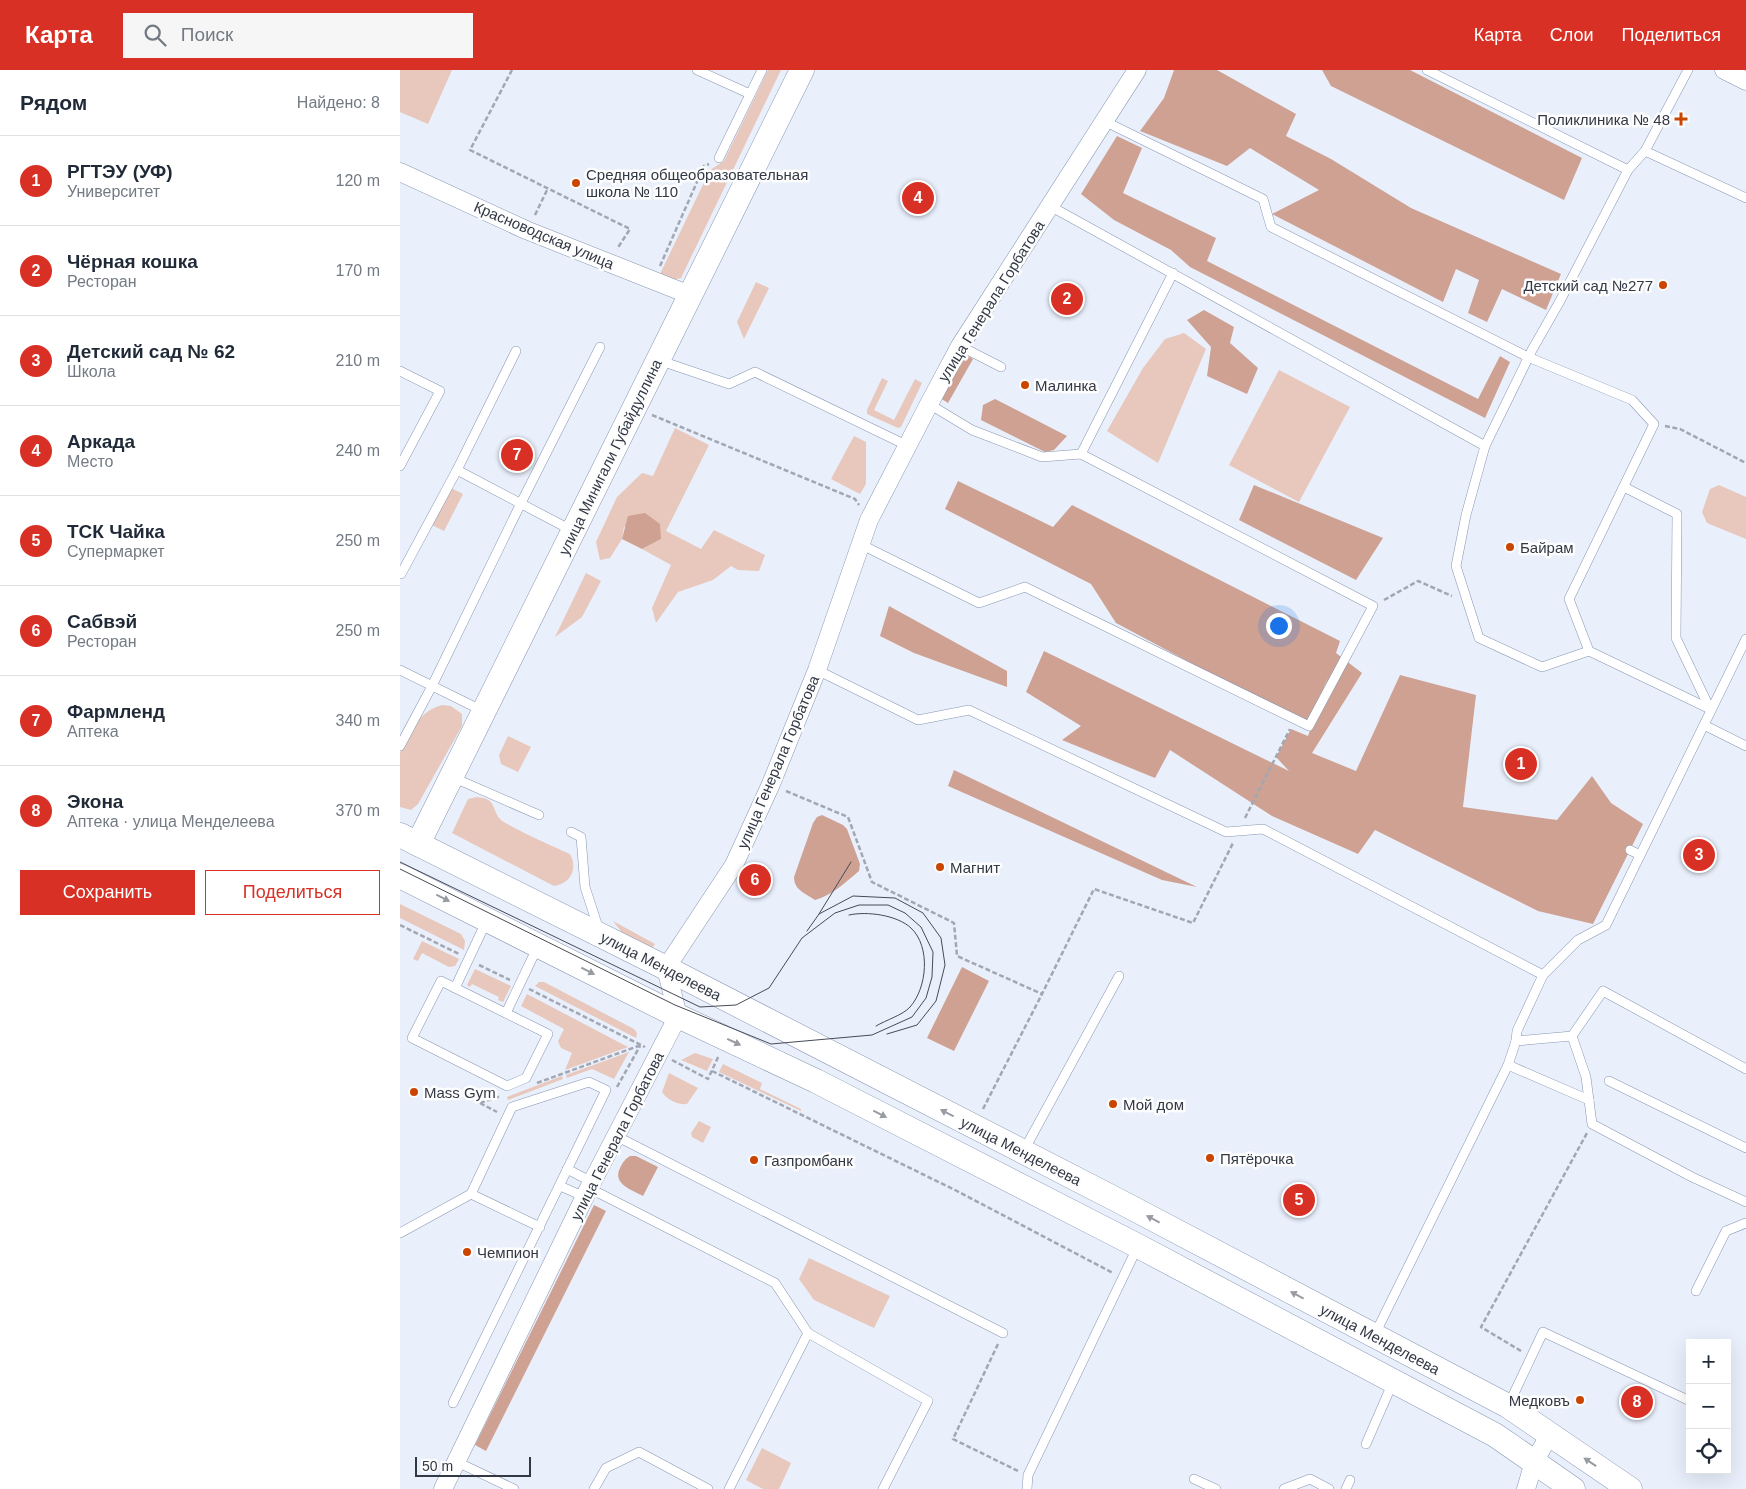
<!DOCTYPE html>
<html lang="ru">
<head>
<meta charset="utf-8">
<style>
  body { margin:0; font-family:Arial,sans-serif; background:#f6f6f7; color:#1f2937 }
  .controls { position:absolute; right:15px; bottom:15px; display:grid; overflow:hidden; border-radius:0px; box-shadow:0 5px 20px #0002 }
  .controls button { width:45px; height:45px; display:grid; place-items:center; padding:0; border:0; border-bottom:1px solid #e0e1e3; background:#fff; color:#1f2937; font:25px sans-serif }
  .scale { position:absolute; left:15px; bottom:12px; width:116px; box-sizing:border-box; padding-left:5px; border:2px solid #323844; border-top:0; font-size:14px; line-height:18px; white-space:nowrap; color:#323844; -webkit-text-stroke:4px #fdfdfd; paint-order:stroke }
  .you { position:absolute; left:878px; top:555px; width:18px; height:18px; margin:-12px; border:4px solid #fff; border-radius:50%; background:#1a73e8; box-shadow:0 0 0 8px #1a73e833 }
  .badge { display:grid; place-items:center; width:32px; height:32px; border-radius:50%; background:#d93025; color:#fff; font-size:16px; font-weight:700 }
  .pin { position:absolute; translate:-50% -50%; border:2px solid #fff; box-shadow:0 1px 5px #0006 }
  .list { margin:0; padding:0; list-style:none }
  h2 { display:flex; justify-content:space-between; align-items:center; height:65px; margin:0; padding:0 20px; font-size:21px }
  h2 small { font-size:16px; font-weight:400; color:#747a83 }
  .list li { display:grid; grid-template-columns:32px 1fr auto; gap:15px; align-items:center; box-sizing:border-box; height:90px; padding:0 20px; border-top:1px solid #e0e1e3 }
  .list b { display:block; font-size:19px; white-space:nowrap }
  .list p { margin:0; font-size:16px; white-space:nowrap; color:#747a83 }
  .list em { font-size:16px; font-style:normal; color:#747a83 }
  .actions { display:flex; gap:10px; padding:15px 20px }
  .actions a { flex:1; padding:11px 0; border:1px solid #d93025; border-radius:0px; text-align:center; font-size:18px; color:#d93025 }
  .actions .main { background:#d93025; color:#fff }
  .icon { flex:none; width:28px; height:28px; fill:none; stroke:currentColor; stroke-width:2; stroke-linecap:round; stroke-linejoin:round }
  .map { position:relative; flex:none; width:1346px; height:1419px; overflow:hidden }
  header { display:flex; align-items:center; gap:30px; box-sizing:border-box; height:70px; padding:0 25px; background:#d93025; color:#fff }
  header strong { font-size:24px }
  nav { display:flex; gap:28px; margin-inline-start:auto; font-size:18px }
  .search { width:350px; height:45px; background:#f6f6f7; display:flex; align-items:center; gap:12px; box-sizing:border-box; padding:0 18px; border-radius:0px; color:#747a83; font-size:19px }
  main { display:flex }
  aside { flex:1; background:#fff }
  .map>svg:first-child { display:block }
</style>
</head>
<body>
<header>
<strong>Карта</strong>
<div class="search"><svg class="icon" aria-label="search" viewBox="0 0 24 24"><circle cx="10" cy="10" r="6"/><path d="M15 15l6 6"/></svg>Поиск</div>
<nav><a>Карта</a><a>Слои</a><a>Поделиться</a></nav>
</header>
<main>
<aside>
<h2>Рядом<small>Найдено: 8</small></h2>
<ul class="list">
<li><span class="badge">1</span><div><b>РГТЭУ (УФ)</b><p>Университет</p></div><em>120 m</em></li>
<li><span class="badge">2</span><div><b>Чёрная кошка</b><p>Ресторан</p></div><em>170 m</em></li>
<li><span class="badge">3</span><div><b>Детский сад № 62</b><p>Школа</p></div><em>210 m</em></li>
<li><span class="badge">4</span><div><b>Аркада</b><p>Место</p></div><em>240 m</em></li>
<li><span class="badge">5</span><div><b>ТСК Чайка</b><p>Супермаркет</p></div><em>250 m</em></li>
<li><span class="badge">6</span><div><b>Сабвэй</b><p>Ресторан</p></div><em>250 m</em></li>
<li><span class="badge">7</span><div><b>Фармленд</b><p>Аптека</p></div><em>340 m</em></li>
<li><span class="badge">8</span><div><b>Экона</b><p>Аптека · улица Менделеева</p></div><em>370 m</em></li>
</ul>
<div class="actions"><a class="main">Сохранить</a><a>Поделиться</a></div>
</aside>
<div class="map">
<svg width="1346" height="1419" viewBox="0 0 1346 1419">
  <rect width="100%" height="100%" fill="#e9f0fc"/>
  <!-- green -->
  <g fill="#e8c7bc">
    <polygon points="0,0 52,0 28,54 0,42"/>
    <polygon points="368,0 381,0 281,208 273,210 260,204 310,100 324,91"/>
    <polygon points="356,212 369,218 344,269 337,252"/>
    <polygon points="784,263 806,279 758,393 707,361 743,298 765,269"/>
    <polygon points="879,300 950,337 899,432 829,395"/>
    <polygon points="482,308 488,311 474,340 494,350 515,309 522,313 501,357 498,358 467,344 467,340"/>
    <polygon points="275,358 309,375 266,461 301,479 314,460 365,485 359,501 338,500 331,496 313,510 278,522 256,553 252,538 271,495 242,479 261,469 224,457 222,469 210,488 200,490 196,472 217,427 242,403 253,406"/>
    <polygon points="454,366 466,372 466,414 460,424 431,409"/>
    <polygon points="1319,415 1346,427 1346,469 1307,453 1302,442 1310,419"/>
    <polygon points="51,418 63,424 44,461 32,455"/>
    <polygon points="186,503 201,511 182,547 155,567"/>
    <path d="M42,635L51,636L62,644V656L18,734L11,740L0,737C0,723 0,696 0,683C7,663 21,640 42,635Z"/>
    <polygon points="108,666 131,677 118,702 101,694 99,685"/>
    <path d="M77,727C97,729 91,738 100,749C105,755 159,779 170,784C178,798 171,814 154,816L52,763L68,729Z"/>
    <polygon points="0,834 61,864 65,871 64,880 0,848"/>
    <polygon points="213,851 255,874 252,878 224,865"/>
    <polygon points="22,871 59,889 55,896 49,897 22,883 18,891 13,889"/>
    <polygon points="75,899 111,916 103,932 98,930 99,927 72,914 70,917 67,915"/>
    <polygon points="139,912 144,912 234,959 237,963 236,968 135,916"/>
    <polygon points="127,924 228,977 165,1000 172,983 161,978 158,971 164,959 121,936"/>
    <polygon points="229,982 214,1009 192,999 167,1008 166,1005"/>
    <polygon points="295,983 313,989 307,1001 281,990"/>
    <polygon points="323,994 362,1013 360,1019 401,1039 401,1041 319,1002"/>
    <path d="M269,1003L298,1018L287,1034C278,1035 267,1030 262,1022Z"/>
    <polygon points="162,1006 163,1009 108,1030 107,1027"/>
    <polygon points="299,1051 311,1057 303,1073 292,1067 291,1063"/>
    <polygon points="409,1188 490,1226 474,1258 414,1230 399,1209"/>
    <polygon points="362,1378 391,1393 379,1419 363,1419 346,1410"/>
  </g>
  <!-- forest -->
  <g fill="#cea192">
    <polygon points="774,0 817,0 896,44 886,66 931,89 1011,138 1161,204 1146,240 1102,219 1087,252 1068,243 1079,210 1056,199 1043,232 872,144 919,120 850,78 827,96 740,61 764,28"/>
    <polygon points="922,0 1010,0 1182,88 1164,130 931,16"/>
    <polygon points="717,66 742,78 723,123 816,168 807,191 1078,329 1100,286 1110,292 1085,348 790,197 771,180 714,150 681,124"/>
    <polygon points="804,240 834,257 830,273 858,298 847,324 807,306 811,277 787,250"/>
    <polygon points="565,284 573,289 548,333 540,328"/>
    <polygon points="595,329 667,366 654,380 645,382 581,350 583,335"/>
    <polygon points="558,411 653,457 672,435 940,571 936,583 962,603 912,683 956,701 1000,605 1076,625 1063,737 1157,750 1192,706 1211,733 1243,754 1193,854 1138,841 975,760 958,784 872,746 770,680 755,708 662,670 681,656 626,622 644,581 889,701 876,687 891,659 908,666 928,607 909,656 716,553 691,514 545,439"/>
    <polygon points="854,415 983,468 956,510 839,450"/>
    <polygon points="245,443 260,454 261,469 242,479 222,469 228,446"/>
    <polygon points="489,536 607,601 607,617 514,583 480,566"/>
    <polygon points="554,700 797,817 762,810 548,716"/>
    <path d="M422,745L443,755L447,759L460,794L459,801C446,812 431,826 415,830C405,823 394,820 394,807L413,753L417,747Z"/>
    <polygon points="562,897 589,911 554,981 527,968"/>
    <path d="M230,1086H236L258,1097L243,1126C232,1120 212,1114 220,1098C223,1092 225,1089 230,1086Z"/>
    <polygon points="194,1135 206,1141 86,1381 75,1375"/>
  </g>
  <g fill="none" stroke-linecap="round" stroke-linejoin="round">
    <defs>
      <g id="service">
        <polyline points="297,0 350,24"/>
        <polyline points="1027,0 1228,100"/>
        <polyline points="704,51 863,129 871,157 1128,287 1232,330 1254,354 1169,529 1189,581"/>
        <polyline points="1245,81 1288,0"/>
        <polyline points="319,88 362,0"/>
        <polyline points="650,136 1085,376 1132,280 1160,231 1228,100 1245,81 1346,128"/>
        <polyline points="560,276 601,297"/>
        <polyline points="258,290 329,314 355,302 508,376"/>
        <polyline points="0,301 40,321 0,396"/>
        <polyline points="1085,376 1066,445 1056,496 1079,568 1142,597 1189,581 1310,639"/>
        <polyline points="681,384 773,203"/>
        <polyline points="57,400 116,281"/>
        <polyline points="1224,417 1277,444 1276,568 1310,639"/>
        <polyline points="460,474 579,533 625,517 909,656 973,536 681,384 642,387 572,360 529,334"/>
        <polyline points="1,504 57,400 173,461"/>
        <polyline points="0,600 83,641"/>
        <polyline points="417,600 518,650 569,640 826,762 863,759 1143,905 1117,961 1116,971"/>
        <polyline points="1304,655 1346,676"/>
        <polyline points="0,676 32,616 121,433 200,277"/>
        <polyline points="52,707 139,745"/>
        <polyline points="171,762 181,767 185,817 199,860"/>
        <polyline points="1230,780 1240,785"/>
        <polyline points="1143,905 1178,870 1206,855 1346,569"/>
        <polygon points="41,911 148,964 126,1008 107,1016 12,968"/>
        <polyline points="55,918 87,850"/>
        <polyline points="106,943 138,876"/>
        <polyline points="1172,966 1186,1007 1192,1054 1292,1107 1346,1132"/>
        <polyline points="1108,995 1189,1030"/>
        <polyline points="1209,1011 1346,1078"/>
        <polyline points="216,1066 603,1263"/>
        <polyline points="623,1082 719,906"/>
        <polyline points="167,1099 192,1112"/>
        <polyline points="160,1116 185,1127"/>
        <polyline points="189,1118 375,1213 408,1263 528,1331 483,1419"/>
        <polyline points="0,1163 71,1124"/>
        <polyline points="1296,1221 1326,1161 1346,1153"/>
        <polyline points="975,1264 1108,995 1116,971 1172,966 1203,921 1346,999"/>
        <polyline points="53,1333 206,1020 189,1012 112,1037 71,1124 140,1157"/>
        <polyline points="1108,1336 1143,1262 1290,1331"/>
        <polyline points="966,1374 993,1312"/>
        <polyline points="57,1392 114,1419"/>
        <polyline points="794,1409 816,1419"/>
        <polyline points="194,1419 206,1398 239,1382 308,1419"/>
        <polyline points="329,1419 408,1263"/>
        <polyline points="627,1419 628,1405 738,1176"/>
        <polyline points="884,1419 910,1409 929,1419"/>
        <polyline points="946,1419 950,1410"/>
      </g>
      <g id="minor">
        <polyline points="1324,0 1346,11"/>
        <polyline points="0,102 126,160 290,225"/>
        <polyline points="43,1419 189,1118 278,946 266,898 334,795 371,714 417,600 469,450 529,334 560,276 737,0"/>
        <polyline points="1126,1419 1134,1392 1150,1364"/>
      </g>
      <g id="secondary">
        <polyline points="0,765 266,898 719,1131 1108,1336 1230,1419"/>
        <polyline points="18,774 402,0"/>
        <polyline points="0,806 278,946 416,1011 738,1176 1095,1365 1173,1419"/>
      </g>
    </defs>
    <!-- service casing -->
    <use href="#service" stroke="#8796b2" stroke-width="10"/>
    <!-- minor casing -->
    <use href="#minor" stroke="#8796b2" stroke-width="19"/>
    <!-- secondary casing -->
    <use href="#secondary" stroke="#8796b2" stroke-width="25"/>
    <!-- path -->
    <g stroke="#a1a7b3" stroke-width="2.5" stroke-dasharray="5 2.5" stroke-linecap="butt">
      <polyline points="112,0 70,80 230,159 217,179"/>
      <polyline points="135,145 148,118"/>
      <polyline points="260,196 304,96 309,94"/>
      <polyline points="252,345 455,429 459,435"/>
      <polyline points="1265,356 1280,359 1346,393"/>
      <polyline points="984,530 1018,511 1052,526"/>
      <polyline points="386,721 448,747 472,812 554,853 557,886 642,924 694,819 793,853 833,773"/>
      <polyline points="845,748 890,659"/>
      <polyline points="0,855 59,884"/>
      <polyline points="79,895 110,910"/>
      <polyline points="129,919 245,977"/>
      <polyline points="272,990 308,1009 319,985"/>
      <polyline points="312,1001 555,1120 713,1203"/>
      <polyline points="137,1013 241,975"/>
      <polyline points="217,1017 240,976"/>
      <polyline points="80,1033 101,1026"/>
      <polyline points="80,1033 97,1042"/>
      <polyline points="583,1039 642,924"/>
      <polyline points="598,1274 553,1369 618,1401"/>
      <polyline points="1121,1281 1081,1257 1187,1063"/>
    </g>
    <!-- service -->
    <use href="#service" stroke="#fff" stroke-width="9"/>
    <!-- minor -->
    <use href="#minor" stroke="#fff" stroke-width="18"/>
    <!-- secondary -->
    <use href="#secondary" stroke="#fff" stroke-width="24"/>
    <!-- tram -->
    <g stroke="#454b57" stroke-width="1">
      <polyline points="0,792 300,937 336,935 369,918 402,868 435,843 459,835 488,835 505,843 521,857 533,882 532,907 526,928 512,947 472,965 371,974 275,935 0,799"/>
      <polyline points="419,844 451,792"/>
      <path d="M449,845C467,841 497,845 511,858C531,877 527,918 510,937C503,945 486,950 476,956"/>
      <polyline points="407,861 419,844 453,826 495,828 523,843 541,868 545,895 536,931 517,955 487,964"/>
    </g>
  </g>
  <!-- one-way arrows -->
  <defs><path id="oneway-solid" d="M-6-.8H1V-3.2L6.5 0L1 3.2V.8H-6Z" transform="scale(1.25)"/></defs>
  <g fill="#989ca2">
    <use href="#oneway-solid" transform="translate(43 828) rotate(27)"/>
    <use href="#oneway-solid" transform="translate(188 901) rotate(27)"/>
    <use href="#oneway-solid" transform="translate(334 972) rotate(25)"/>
    <use href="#oneway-solid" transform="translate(547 1043) rotate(-153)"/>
    <use href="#oneway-solid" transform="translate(480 1044) rotate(27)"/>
    <use href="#oneway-solid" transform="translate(753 1149) rotate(-152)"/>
    <use href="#oneway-solid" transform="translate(897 1225) rotate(-152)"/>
    <use href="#oneway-solid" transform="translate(1190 1392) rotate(-146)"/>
  </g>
  <!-- markers -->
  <g fill="#ca4500" stroke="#fdfdfd" stroke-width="2">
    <path d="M1278.5 41.5h5v5h5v5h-5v5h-5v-5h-5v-5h5z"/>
    <circle cx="176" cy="113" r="5"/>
    <circle cx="1263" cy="215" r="5"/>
    <circle cx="625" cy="315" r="5"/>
    <circle cx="1110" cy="477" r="5"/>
    <circle cx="540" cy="797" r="5"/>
    <circle cx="14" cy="1022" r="5"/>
    <circle cx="713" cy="1034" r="5"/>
    <circle cx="810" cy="1088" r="5"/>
    <circle cx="354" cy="1090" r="5"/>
    <circle cx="67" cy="1182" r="5"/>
    <circle cx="1180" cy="1330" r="5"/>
  </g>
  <g text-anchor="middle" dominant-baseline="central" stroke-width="5" stroke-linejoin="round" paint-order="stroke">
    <!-- poi labels -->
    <g font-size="15" fill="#323844" stroke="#fdfdfd" text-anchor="start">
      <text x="1270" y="49" text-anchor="end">Поликлиника № 48</text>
      <text x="186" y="104">Средняя общеобразовательная<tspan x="186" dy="17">школа № 110</tspan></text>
      <text x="1253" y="215" text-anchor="end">Детский сад №277</text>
      <text x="635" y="315">Малинка</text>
      <text x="1120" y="477">Байрам</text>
      <text x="550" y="797">Магнит</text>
      <text x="24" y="1022">Mass Gym</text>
      <text x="723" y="1034">Мой дом</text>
      <text x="820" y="1088">Пятёрочка</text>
      <text x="364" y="1090">Газпромбанк</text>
      <text x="77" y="1182">Чемпион</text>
      <text x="1170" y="1330" text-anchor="end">Медковъ</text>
    </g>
    <!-- street labels -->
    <g font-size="15" fill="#323844" stroke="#fdfdfd">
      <text transform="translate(144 165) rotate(23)">Красноводская улица</text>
      <text transform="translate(591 231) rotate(-58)">улица Генерала Горбатова</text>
      <text transform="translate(210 387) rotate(-64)">улица Минигали Губайдуллина</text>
      <text transform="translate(378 692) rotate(-67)">улица Генерала Горбатова</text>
      <text transform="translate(261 896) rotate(27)">улица Менделеева</text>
      <text transform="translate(217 1066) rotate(-63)">улица Генерала Горбатова</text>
      <text transform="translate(621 1081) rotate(27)">улица Менделеева</text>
      <text transform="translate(980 1269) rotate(28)">улица Менделеева</text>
    </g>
  </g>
</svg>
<div class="controls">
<button>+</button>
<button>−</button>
<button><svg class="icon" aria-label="locate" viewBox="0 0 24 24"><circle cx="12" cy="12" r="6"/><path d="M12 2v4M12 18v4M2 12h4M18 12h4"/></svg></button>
</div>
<div class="scale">50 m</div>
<div class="you"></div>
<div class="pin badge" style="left:1121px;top:694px">1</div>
<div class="pin badge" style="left:667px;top:229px">2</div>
<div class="pin badge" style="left:1299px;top:785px">3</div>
<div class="pin badge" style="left:518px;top:128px">4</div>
<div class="pin badge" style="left:899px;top:1130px">5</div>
<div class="pin badge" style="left:355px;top:810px">6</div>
<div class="pin badge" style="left:117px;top:385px">7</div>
<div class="pin badge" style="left:1237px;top:1332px">8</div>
</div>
</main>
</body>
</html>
